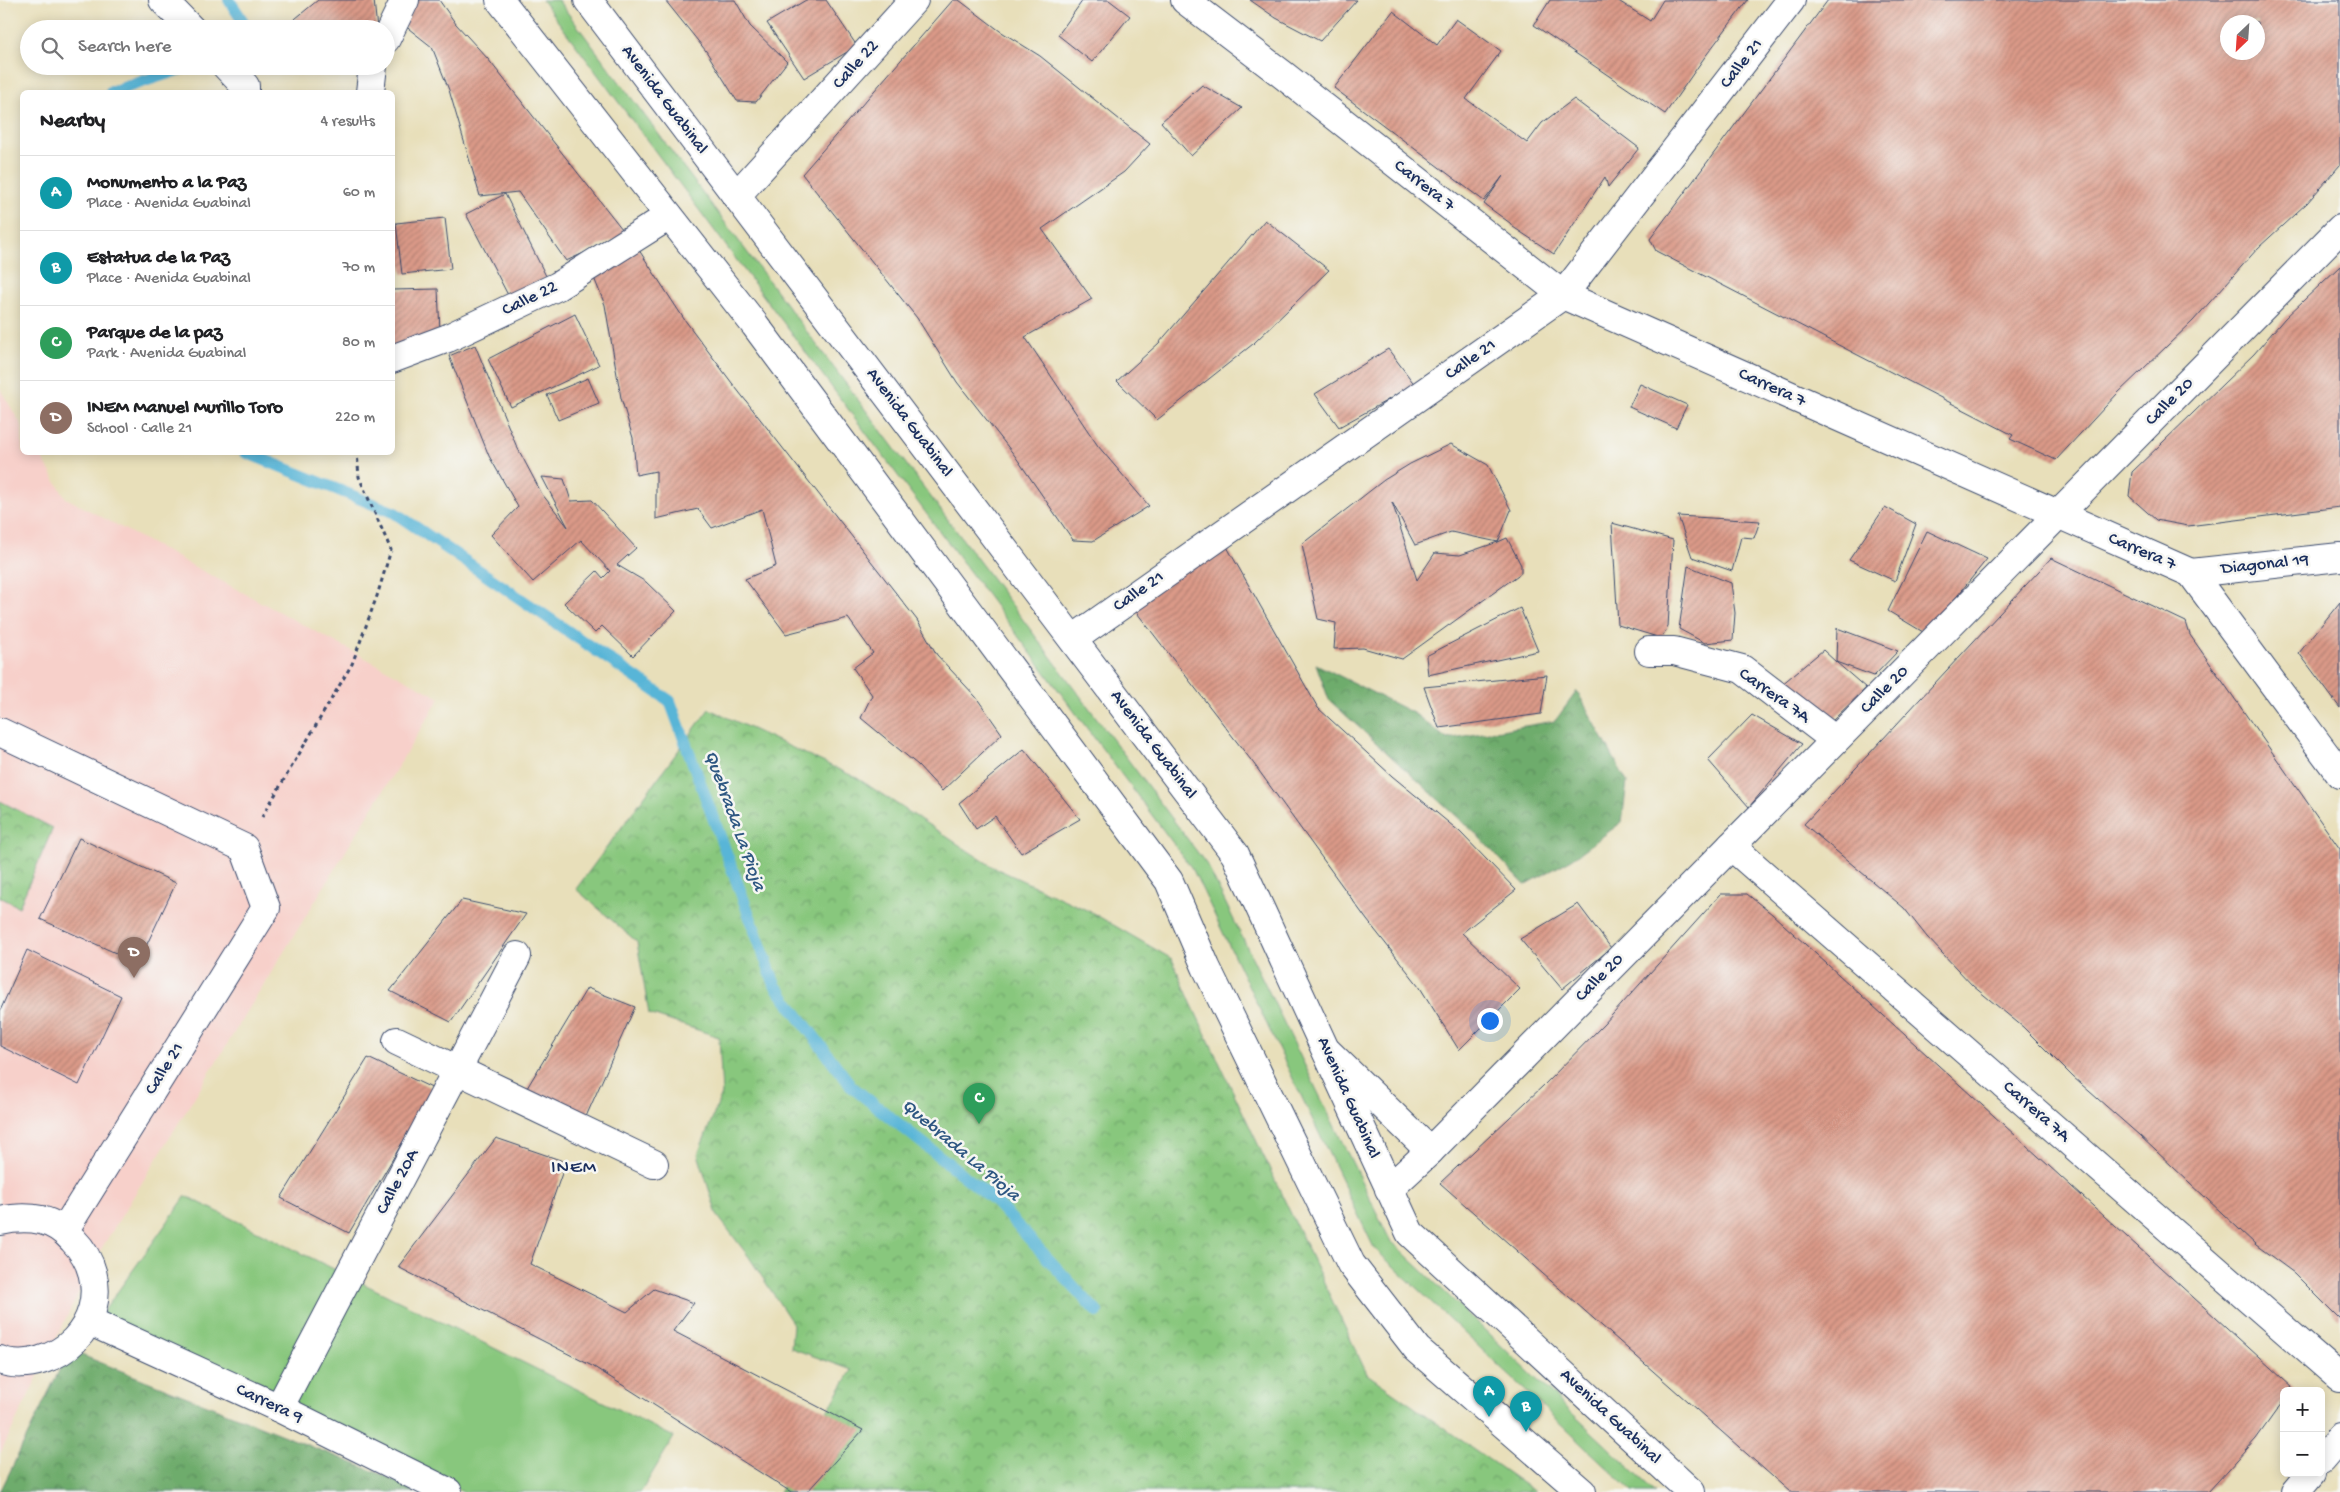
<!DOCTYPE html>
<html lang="en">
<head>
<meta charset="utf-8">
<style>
  body { margin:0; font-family:"Gochi Hand",sans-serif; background:#f6f6f6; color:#202124 }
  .controls { position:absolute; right:15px; bottom:15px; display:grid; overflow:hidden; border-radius:8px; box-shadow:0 2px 12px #0003 }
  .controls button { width:45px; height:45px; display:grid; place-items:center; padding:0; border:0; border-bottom:1px solid #e0e0e0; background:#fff; color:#202124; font:25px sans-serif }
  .compass { position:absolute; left:2220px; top:15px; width:45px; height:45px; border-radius:50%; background:#fff; box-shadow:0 2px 12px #0003; rotate:205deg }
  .you { position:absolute; left:1489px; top:1020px; width:18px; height:18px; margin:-12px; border:4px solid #fff; border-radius:50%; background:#1a73e8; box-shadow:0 0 0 8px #1a73e833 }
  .badge { display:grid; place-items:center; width:32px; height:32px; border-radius:50%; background:#ea580c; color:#fff; font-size:16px; font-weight:700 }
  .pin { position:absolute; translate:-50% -41px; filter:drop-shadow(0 1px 2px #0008) }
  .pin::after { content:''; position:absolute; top:26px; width:18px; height:15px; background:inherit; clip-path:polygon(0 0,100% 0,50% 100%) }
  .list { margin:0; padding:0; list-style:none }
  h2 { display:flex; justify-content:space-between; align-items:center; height:65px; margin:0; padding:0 20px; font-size:21px }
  h2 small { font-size:16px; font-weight:400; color:#757577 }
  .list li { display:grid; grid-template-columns:32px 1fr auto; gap:15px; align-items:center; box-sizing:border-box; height:75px; padding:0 20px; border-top:1px solid #e0e0e0 }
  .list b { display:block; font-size:19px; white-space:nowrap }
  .list p { margin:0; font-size:16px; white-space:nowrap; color:#757577 }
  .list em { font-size:16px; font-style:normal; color:#757577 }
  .icon { flex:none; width:28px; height:28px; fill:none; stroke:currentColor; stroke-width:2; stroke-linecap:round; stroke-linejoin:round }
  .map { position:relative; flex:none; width:2340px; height:1492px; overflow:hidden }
  .search { position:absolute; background:#fff; box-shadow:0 2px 12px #0003; left:20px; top:20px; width:375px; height:55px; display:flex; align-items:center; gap:12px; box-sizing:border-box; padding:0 18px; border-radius:28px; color:#757577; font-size:19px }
  .panel { position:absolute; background:#fff; box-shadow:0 2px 12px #0003; left:20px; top:90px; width:375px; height:365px; border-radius:8px }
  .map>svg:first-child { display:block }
</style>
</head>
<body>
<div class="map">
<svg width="2340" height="1492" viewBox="0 0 2340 1492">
  <defs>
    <pattern id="forest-crowns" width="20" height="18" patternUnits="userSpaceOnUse" patternTransform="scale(1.25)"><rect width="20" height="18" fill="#6eac6c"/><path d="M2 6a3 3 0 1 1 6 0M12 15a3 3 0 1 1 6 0" fill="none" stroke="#5a8c5c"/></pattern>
    <pattern id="park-crowns" width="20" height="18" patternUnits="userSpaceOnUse" patternTransform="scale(1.25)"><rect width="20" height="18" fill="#88c77d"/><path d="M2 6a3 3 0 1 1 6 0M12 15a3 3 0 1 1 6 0" fill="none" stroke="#6ea26a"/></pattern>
    <pattern id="building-hatch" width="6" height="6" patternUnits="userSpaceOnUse" patternTransform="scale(1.25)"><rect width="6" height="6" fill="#db9a88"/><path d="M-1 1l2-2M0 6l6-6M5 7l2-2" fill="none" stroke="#b17e72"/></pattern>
  </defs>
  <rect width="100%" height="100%" fill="#f6f6f2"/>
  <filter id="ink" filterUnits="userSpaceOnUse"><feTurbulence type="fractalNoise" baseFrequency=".02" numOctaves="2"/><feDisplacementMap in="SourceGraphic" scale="10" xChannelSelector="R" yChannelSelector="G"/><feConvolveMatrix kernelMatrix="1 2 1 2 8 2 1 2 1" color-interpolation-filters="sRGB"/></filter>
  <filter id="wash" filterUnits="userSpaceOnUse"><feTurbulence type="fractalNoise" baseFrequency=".0096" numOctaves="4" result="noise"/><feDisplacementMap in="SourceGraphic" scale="20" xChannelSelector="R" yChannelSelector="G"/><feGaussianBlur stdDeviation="1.12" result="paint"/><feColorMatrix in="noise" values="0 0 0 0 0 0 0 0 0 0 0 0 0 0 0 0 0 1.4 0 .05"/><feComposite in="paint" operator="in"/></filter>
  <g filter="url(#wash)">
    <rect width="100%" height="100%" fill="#e8dfba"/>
    <!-- built -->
    <polygon fill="#f7d0ca" points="0,389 22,426 22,452 39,453 66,498 440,698 95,1259 0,1454"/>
    <!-- green -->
    <g fill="#88c77d" stroke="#527b6e">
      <polygon points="542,0 558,0 1207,865 1390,1240 1655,1492 1633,1492 1374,1248 1193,870"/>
      <polygon points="186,1196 674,1437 641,1492 463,1492 93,1326"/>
    </g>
    <!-- forest -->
    <g fill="url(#forest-crowns)" stroke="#446e65">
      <polygon points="1316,664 1415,714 1447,739 1555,721 1577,691 1627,782 1622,822 1572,859 1525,885 1475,833 1329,700"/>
      <polygon points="69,1350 383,1475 415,1492 0,1492"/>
    </g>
    <!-- park -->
    <g fill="url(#park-crowns)" stroke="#527b6e">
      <polygon points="709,709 857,778 993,867 1091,912 1172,959 1191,1003 1367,1374 1535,1492 779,1492 852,1370 791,1348 793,1324 749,1257 717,1215 698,1154 722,1094 719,1037 649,1014 637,942 576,889"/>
      <polygon points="0,801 53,828 19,907 0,897"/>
    </g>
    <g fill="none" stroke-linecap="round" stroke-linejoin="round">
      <!-- stream -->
      <g stroke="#59b5d7" stroke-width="12">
        <polyline points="229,0 248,29"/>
        <polyline points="111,92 190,66"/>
        <polyline points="245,452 395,513 670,701 775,985 852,1087 992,1198 1097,1312"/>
      </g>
    </g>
    <g id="blocks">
      <!-- building -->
      <g fill="url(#building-hatch)" fill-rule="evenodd">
        <polygon points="318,0 374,0 377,29 291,29 290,23"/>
        <polygon points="417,0 439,0 456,24 488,59 626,234 566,261 518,192 480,196 449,90 432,47 404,25"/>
        <polygon points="665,0 735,0 750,26 787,62 756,102 737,101 706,51"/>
        <polygon points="806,0 826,0 857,46 804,78 767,23"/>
        <polygon points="953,0 959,0 1000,31 1040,56 1150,144 1124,172 1042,229 1092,299 1025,337 1098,446 1149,506 1093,541 1073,540 1015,456 957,382 917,318 802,174"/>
        <polygon points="1083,0 1109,0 1130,16 1092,62 1058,35"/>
        <polygon points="1250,0 1357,0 1320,41 1276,18"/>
        <polygon points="1550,0 1617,0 1650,21 1663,0 1748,0 1704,58 1665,114 1534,25"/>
        <path d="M1828,0H2340V165L2307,203L2258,248L2193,321L2117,394L2056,460L2010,439L2013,435L1656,251L1650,239ZM2228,22H2258V52H2228Z"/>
        <polygon points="1393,11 1437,45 1456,19 1501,51 1466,99 1527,143 1542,123 1574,99 1639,148 1608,187 1605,177 1554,254 1513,227 1510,223 1484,204 1503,176 1484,201 1334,88"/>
        <polygon points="1202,85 1242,108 1191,156 1161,122"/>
        <polygon points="505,194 547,278 509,297 466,214"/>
        <polygon points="445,218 451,269 402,274 396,223"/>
        <polygon points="1265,220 1329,270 1253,344 1157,420 1117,381 1159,343"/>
        <polygon points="635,244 684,319 732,383 917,620 937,655 976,697 1002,734 942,791 918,765 861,718 872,695 853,668 873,653 848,618 786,634 745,579 776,566 762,509 712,528 698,509 656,519 656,471 636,475 633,438 621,398 605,305 590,268"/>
        <polygon points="2340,266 2340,507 2188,526 2156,520 2129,496 2132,472 2254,354 2285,318"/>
        <polygon points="438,289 440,332 392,348 392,290"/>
        <polygon points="575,314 599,365 511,407 488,359"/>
        <polygon points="475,345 516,445 542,494 568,527 542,477 564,479 571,501 592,500 636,548 617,565 646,582 676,611 633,656 602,626 595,633 564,603 597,571 603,578 610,571 581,540 533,582 491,535 518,507 489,456 449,356"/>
        <polygon points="1388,349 1415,385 1339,427 1315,394"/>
        <polygon points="588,378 599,403 558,420 547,395"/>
        <polygon points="1640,384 1687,405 1676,428 1629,407"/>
        <polygon points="1451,444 1488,465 1511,510 1498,542 1451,532 1415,545 1392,502 1417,580 1435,553 1460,555 1498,542 1507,538 1521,565 1521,573 1402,659 1363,648 1334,649 1336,623 1318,619 1302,544 1384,480 1410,464"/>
        <polygon points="1885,507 1916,524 1895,581 1849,560"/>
        <polygon points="1678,516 1760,521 1754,538 1741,537 1732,571 1692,557"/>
        <polygon points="1612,523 1673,540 1668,627 1661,638 1618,625"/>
        <polygon points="1927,531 1987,559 1954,600 1923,632 1888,611"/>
        <polygon points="1222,538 1318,708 1392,776 1460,832 1516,890 1462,933 1520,989 1459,1050 1419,986 1367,920 1254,764 1134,609"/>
        <polygon points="2051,558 2186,622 2190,635 2340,849 2340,1319 2294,1273 2256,1245 2139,1135 2073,1077 2023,1027 1973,986 1927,937 1904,908 1804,824"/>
        <polygon points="1688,566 1731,583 1735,613 1733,640 1705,643 1679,629"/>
        <polygon points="2340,602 2340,708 2299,653"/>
        <polygon points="1520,608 1538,651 1428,675 1426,656"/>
        <polygon points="1837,628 1898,651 1874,676 1836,662 1866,688 1829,724 1781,685 1823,650 1836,662"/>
        <polygon points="1547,675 1541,714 1439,728 1424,687"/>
        <polygon points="1752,715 1802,744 1749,807 1708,760"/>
        <polygon points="1024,749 1080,819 1021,853 995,816 976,829 959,803"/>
        <polygon points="79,838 176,883 138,963 40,919"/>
        <polygon points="1721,894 1747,894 1772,914 2293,1388 2290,1391 2284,1391 2284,1400 2256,1439 2208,1492 1790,1492 1440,1183 1543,1086 1604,1024"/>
        <polygon points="462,900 526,914 451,1022 390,991"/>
        <polygon points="1578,904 1611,948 1562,989 1520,939"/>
        <polygon points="27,950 121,996 79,1085 0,1046 0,1011"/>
        <polygon points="587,988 635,1007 584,1121 524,1093"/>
        <polygon points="368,1058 434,1089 349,1233 281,1198"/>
        <polygon points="496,1138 566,1162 530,1264 627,1312 654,1289 694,1303 673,1331 863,1430 807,1492 791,1492 594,1367 398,1267"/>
      </g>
    </g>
  </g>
  <g filter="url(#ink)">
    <use href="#blocks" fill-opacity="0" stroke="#3a496c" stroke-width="1"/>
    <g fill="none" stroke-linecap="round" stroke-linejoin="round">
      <defs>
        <g id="street">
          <polyline points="163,0 191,29"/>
          <polyline points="1185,0 1282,74 1563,295 2191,573 2340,774"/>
          <polyline points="386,39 405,0"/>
          <polyline points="226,66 245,86 245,92"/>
          <polyline points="370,92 373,66"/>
          <polyline points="736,196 914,0"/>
          <polyline points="392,359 448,338 558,286 669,216"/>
          <polyline points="2191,573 2340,557"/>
          <polyline points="1073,639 1563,295 1791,0"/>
          <polyline points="1649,651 1674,651 1742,669 1835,740"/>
          <polyline points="0,732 244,848 266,908 64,1231"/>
          <polyline points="1731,846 2340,1378"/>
          <polyline points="397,1041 654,1164"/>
          <polyline points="1328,1052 1430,1151"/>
          <polyline points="1389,1189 1430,1151 2340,229"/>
          <path d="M0,1221C14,1218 27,1217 41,1220C53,1223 65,1231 73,1240C113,1280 95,1344 41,1360C29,1364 12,1365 0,1360"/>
          <polyline points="89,1321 279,1408 448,1492"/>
          <polyline points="279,1408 517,956"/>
        </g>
        <g id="primary">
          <polyline points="500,0 755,325 1169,881 1206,967 1351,1264 1417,1349 1582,1492"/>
          <polyline points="588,0 1235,854 1410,1233 1691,1492"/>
          <polyline points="2321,1460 2340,1438"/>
          <polyline points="2295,1492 2311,1473"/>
        </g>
      </defs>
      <!-- street casing -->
      <use href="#street" stroke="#3a496c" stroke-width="30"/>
      <!-- primary casing -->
      <use href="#primary" stroke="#3a496c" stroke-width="30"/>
      <!-- path -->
      <polyline stroke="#3a496c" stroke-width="3" stroke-dasharray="4 4" stroke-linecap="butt" points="262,817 352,664 377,596 391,550 359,477 357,452"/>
      <!-- street -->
      <use href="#street" stroke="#fff" stroke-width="28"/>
      <!-- primary -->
      <use href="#primary" stroke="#fff" stroke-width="28"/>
    </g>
  </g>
  <g text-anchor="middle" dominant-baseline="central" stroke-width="5" stroke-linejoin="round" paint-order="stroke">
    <!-- street labels -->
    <g font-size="18" fill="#1b2f5e" stroke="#f6f6f2">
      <text transform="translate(1742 64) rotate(-52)">Calle 21</text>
      <text transform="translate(856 65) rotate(-48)">Calle 22</text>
      <text transform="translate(664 100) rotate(53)">Avenida Guabinal</text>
      <text transform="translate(1424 186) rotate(38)">Carrera 7</text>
      <text transform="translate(530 299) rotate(-26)">Calle 22</text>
      <text transform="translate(1471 360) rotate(-35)">Calle 21</text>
      <text transform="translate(1772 388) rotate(24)">Carrera 7</text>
      <text transform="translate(2170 402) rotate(-45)">Calle 20</text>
      <text transform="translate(909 423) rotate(53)">Avenida Guabinal</text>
      <text transform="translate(2142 552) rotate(23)">Carrera 7</text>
      <text transform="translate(2265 565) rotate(-6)">Diagonal 19</text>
      <text transform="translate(1139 592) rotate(-35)">Calle 21</text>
      <text transform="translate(1885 690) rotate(-45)">Calle 20</text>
      <text transform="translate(1774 696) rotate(35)">Carrera 7A</text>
      <text transform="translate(1153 745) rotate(53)">Avenida Guabinal</text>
      <text transform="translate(1600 978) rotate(-45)">Calle 20</text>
      <text transform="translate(165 1069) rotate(-58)">Calle 21</text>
      <text transform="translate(1348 1098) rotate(66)">Avenida Guabinal</text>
      <text transform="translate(2036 1112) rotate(41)">Carrera 7A</text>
      <text transform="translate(398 1182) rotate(-62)">Calle 20A</text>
      <text transform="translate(269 1404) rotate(25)">Carrera 9</text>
      <text transform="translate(1610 1417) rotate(43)">Avenida Guabinal</text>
    </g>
    <!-- water labels -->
    <g font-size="19" font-style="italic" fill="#2e5782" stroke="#f6f6f2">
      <text transform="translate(734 821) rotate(70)">Quebrada La Pioja</text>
      <text transform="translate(960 1151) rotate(40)">Quebrada La Pioja</text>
    </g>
    <!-- neighbourhood labels -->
    <g font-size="19" letter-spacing="1" fill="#1b2f5e" stroke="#f6f6f2">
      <text x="574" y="1168">INEM</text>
    </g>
  </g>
</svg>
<div class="controls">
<button>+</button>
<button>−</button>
</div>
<svg class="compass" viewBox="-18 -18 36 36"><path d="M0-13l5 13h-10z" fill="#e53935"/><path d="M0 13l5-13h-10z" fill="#757577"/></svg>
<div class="you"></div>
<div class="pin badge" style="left:1489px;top:1417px;background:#0f9aa8">A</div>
<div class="pin badge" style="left:1526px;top:1432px;background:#0f9aa8">B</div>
<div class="pin badge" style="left:979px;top:1124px;background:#2e9e5b">C</div>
<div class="pin badge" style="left:134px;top:978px;background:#8d6e63">D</div>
<div class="search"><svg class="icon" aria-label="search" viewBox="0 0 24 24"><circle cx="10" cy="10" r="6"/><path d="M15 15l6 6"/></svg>Search here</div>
<section class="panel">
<h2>Nearby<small>4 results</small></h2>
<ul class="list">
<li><span class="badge" style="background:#0f9aa8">A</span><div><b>Monumento a la Paz</b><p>Place · Avenida Guabinal</p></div><em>60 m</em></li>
<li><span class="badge" style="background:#0f9aa8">B</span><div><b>Estatua de la Paz</b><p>Place · Avenida Guabinal</p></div><em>70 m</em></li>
<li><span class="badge" style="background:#2e9e5b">C</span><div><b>Parque de la paz</b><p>Park · Avenida Guabinal</p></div><em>80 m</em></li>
<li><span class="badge" style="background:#8d6e63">D</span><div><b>INEM Manuel Murillo Toro</b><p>School · Calle 21</p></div><em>220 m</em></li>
</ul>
</section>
</div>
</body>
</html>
